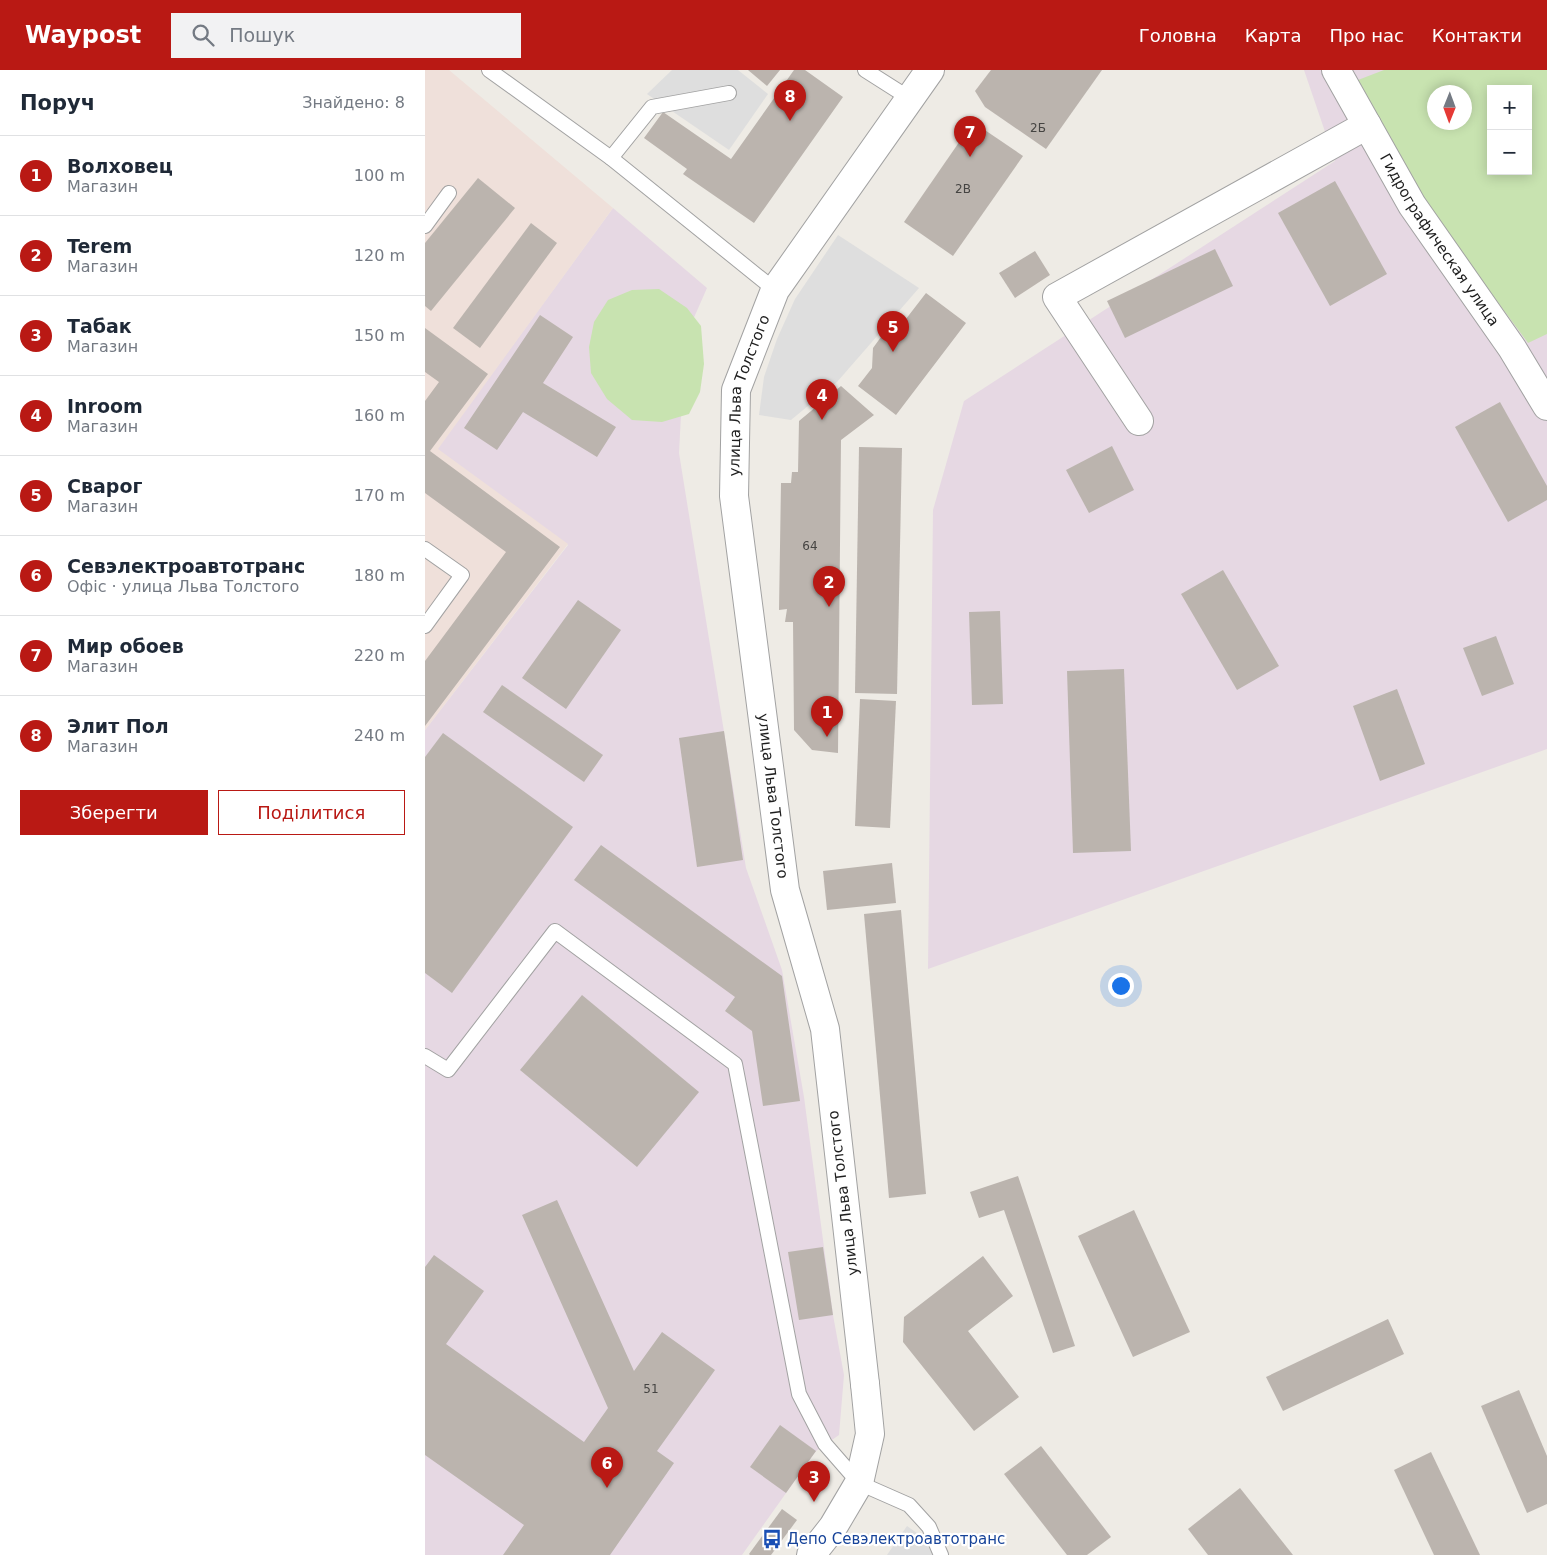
<!DOCTYPE html>
<html lang="uk">
<head>
<meta charset="utf-8">
<style>
  body { margin:0; font-family:"DejaVu Sans",sans-serif; background:#f2f2f3; color:#1f2937 }
  .controls { position:absolute; right:15px; top:15px; display:grid; overflow:hidden; border-radius:0px; box-shadow:0 2px 12px #0003 }
  .controls button { width:45px; height:45px; display:grid; place-items:center; padding:0; border:0; border-bottom:1px solid #e0e1e3; background:#fff; color:#1f2937; font:25px sans-serif }
  .compass { position:absolute; left:1002px; top:15px; width:45px; height:45px; border-radius:50%; background:#fff; box-shadow:0 2px 12px #0003; rotate:181deg }
  .you { position:absolute; left:695px; top:915px; width:18px; height:18px; margin:-12px; border:4px solid #fff; border-radius:50%; background:#1a73e8; box-shadow:0 0 0 8px #1a73e833 }
  .badge { display:grid; place-items:center; width:32px; height:32px; border-radius:50%; background:#b91914; color:#fff; font-size:16px; font-weight:700 }
  .pin { position:absolute; translate:-50% -41px; filter:drop-shadow(0 1px 2px #0008) }
  .pin::after { content:''; position:absolute; top:26px; width:18px; height:15px; background:inherit; clip-path:polygon(0 0,100% 0,50% 100%) }
  .list { margin:0; padding:0; list-style:none }
  h2 { display:flex; justify-content:space-between; align-items:center; height:65px; margin:0; padding:0 20px; font-size:21px }
  h2 small { font-size:16px; font-weight:400; color:#747a83 }
  .list li { display:grid; grid-template-columns:32px 1fr auto; gap:15px; align-items:center; box-sizing:border-box; height:80px; padding:0 20px; border-top:1px solid #e0e1e3 }
  .list b { display:block; font-size:19px; white-space:nowrap }
  .list p { margin:0; font-size:16px; white-space:nowrap; color:#747a83 }
  .list em { font-size:16px; font-style:normal; color:#747a83 }
  .actions { display:flex; gap:10px; padding:15px 20px }
  .actions a { flex:1; padding:11px 0; border:1px solid #b91914; border-radius:0px; text-align:center; font-size:18px; color:#b91914 }
  .actions .main { background:#b91914; color:#fff }
  .icon { flex:none; width:28px; height:28px; fill:none; stroke:currentColor; stroke-width:2; stroke-linecap:round; stroke-linejoin:round }
  .map { position:relative; flex:none; width:1122px; height:1485px; overflow:hidden }
  header { display:flex; align-items:center; gap:30px; box-sizing:border-box; height:70px; padding:0 25px; background:#b91914; color:#fff }
  header strong { font-size:24px }
  nav { display:flex; gap:28px; margin-inline-start:auto; font-size:18px }
  .search { width:350px; height:45px; background:#f2f2f3; display:flex; align-items:center; gap:12px; box-sizing:border-box; padding:0 18px; border-radius:0px; color:#747a83; font-size:19px }
  main { display:flex }
  aside { flex:1; background:#fff }
  .map>svg:first-child { display:block }
</style>
</head>
<body>
<header>
<strong>Waypost</strong>
<div class="search"><svg class="icon" aria-label="search" viewBox="0 0 24 24"><circle cx="10" cy="10" r="6"/><path d="M15 15l6 6"/></svg>Пошук</div>
<nav><a>Головна</a><a>Карта</a><a>Про нас</a><a>Контакти</a></nav>
</header>
<main>
<aside>
<h2>Поруч<small>Знайдено: 8</small></h2>
<ul class="list">
<li><span class="badge">1</span><div><b>Волховец</b><p>Магазин</p></div><em>100 m</em></li>
<li><span class="badge">2</span><div><b>Terem</b><p>Магазин</p></div><em>120 m</em></li>
<li><span class="badge">3</span><div><b>Табак</b><p>Магазин</p></div><em>150 m</em></li>
<li><span class="badge">4</span><div><b>Inroom</b><p>Магазин</p></div><em>160 m</em></li>
<li><span class="badge">5</span><div><b>Сварог</b><p>Магазин</p></div><em>170 m</em></li>
<li><span class="badge">6</span><div><b>Севэлектроавтотранс</b><p>Офіс · улица Льва Толстого</p></div><em>180 m</em></li>
<li><span class="badge">7</span><div><b>Мир обоев</b><p>Магазин</p></div><em>220 m</em></li>
<li><span class="badge">8</span><div><b>Элит Пол</b><p>Магазин</p></div><em>240 m</em></li>
</ul>
<div class="actions"><a class="main">Зберегти</a><a>Поділитися</a></div>
</aside>
<div class="map">
<svg width="1122" height="1485" viewBox="0 0 1122 1485">
  <rect width="100%" height="100%" fill="#eeebe5"/>
  <!-- industrial -->
  <g fill="#e6d8e3" fill-rule="evenodd">
    <path d="M879,0H1122V679L503,899L508,440L539,331L910,91ZM1066,19H1103V101H1066ZM1009,22H1040V52H1009Z"/>
    <polygon points="188,138 282,218 260,268 254,383 321,798 357,900 379,1027 408,1245 419,1305 414,1365 391,1381 317,1485 0,1485 0,660 143,475 12,379"/>
  </g>
  <!-- military -->
  <polygon fill="#efe0da" points="0,0 24,0 188,138 13,379 143,474 0,660"/>
  <!-- grass -->
  <g fill="#c8e3b0" fill-rule="evenodd">
    <path d="M959,0H1122V264L1103,273L986,115L933,10ZM1066,19H1103V101H1066ZM1009,22H1040V52H1009Z"/>
    <polygon points="234,219 262,238 276,256 279,294 275,322 264,344 237,352 207,350 182,329 166,303 164,277 169,252 183,230 207,220"/>
  </g>
  <!-- parking -->
  <g fill="#dedede">
    <polygon points="247,0 313,0 343,24 304,80 222,24"/>
    <polygon points="413,165 494,218 412,312 366,350 334,345 339,307 352,269 370,229"/>
    <polygon points="482,1456 496,1466 509,1485 462,1485"/>
  </g>
  <!-- building -->
  <g fill="#bbb4ae">
    <polygon points="323,0 355,0 342,16"/>
    <polygon points="369,0 380,0 418,27 329,153 258,104 262,99 219,68 238,42 306,89"/>
    <polygon points="566,0 677,0 621,79 560,37 550,21"/>
    <polygon points="548,52 598,86 528,186 479,152"/>
    <polygon points="53,108 90,138 6,241 0,236 0,173"/>
    <polygon points="910,111 962,204 905,236 853,143"/>
    <polygon points="106,153 132,173 55,278 28,258"/>
    <polygon points="790,179 808,216 700,268 682,231"/>
    <polygon points="610,181 625,205 590,228 574,203"/>
    <polygon points="501,223 541,253 471,345 433,316 447,298 448,278 456,267 466,260 474,258"/>
    <polygon points="115,245 148,267 118,313 191,357 172,387 98,342 72,380 39,358"/>
    <polygon points="0,258 63,304 5,381 135,477 0,656 0,591 81,482 0,423 0,331 14,312 0,302"/>
    <polygon points="416,316 449,345 416,370 413,683 387,680 369,660 368,552 360,552 362,539 354,540 356,413 366,413 367,402 373,402 374,351"/>
    <polygon points="1075,332 1122,416 1122,430 1083,452 1030,357"/>
    <polygon points="687,376 709,420 664,443 641,400"/>
    <polygon points="434,377 477,378 472,624 430,623"/>
    <polygon points="798,500 854,596 812,620 756,524"/>
    <polygon points="153,530 196,560 141,639 97,608"/>
    <polygon points="575,541 578,634 547,635 544,542"/>
    <polygon points="1071,566 1089,614 1057,626 1038,578"/>
    <polygon points="699,599 706,781 648,783 642,601"/>
    <polygon points="77,615 178,685 159,712 58,642"/>
    <polygon points="972,619 1000,694 955,711 928,636"/>
    <polygon points="435,629 471,631 465,758 430,756"/>
    <polygon points="299,661 318,790 272,797 254,668"/>
    <polygon points="18,663 148,757 27,923 0,903 0,687"/>
    <polygon points="176,775 357,906 375,1031 338,1036 327,961 300,941 310,927 149,810"/>
    <polygon points="467,793 471,833 402,840 398,801"/>
    <polygon points="476,840 501,1124 464,1128 439,844"/>
    <polygon points="157,925 274,1022 212,1097 95,1000"/>
    <polygon points="593,1106 650,1276 628,1283 579,1140 554,1148 545,1122"/>
    <polygon points="132,1130 209,1301 237,1262 290,1300 232,1381 249,1393 185,1485 78,1485 99,1455 0,1385 0,1197 9,1185 59,1221 21,1274 159,1372 183,1338 97,1145"/>
    <polygon points="709,1140 765,1262 708,1287 653,1166"/>
    <polygon points="398,1177 408,1245 374,1250 363,1182"/>
    <polygon points="558,1186 588,1226 543,1261 594,1327 549,1361 478,1272 479,1247"/>
    <polygon points="963,1249 979,1284 858,1341 841,1307"/>
    <polygon points="1094,1320 1122,1386 1122,1434 1102,1443 1056,1336"/>
    <polygon points="355,1355 391,1381 361,1423 325,1397"/>
    <polygon points="616,1376 686,1467 662,1485 642,1485 579,1404"/>
    <polygon points="1006,1382 1055,1485 1009,1485 969,1400"/>
    <polygon points="815,1418 868,1485 783,1485 763,1459"/>
    <polygon points="357,1439 372,1450 346,1485 325,1485 324,1484"/>
  </g>
  <g fill="none" stroke-linecap="round" stroke-linejoin="round">
    <defs>
      <g id="service">
        <polyline points="64,0 186,88 350,220"/>
        <polyline points="440,0 484,28"/>
        <polyline points="186,88 227,37 304,23"/>
        <polyline points="0,156 24,123"/>
        <polyline points="0,479 37,505 0,556"/>
        <polyline points="0,986 23,1000 130,861 310,994 374,1324 400,1374 434,1413 484,1435 504,1457 516,1485"/>
      </g>
      <g id="minor">
        <path id="s1" d="M911,0L987,135L1087,278L1122,336"/>
        <polyline points="714,351 632,227 942,55"/>
        <polyline points="386,1485 408,1457 434,1413 445,1364 440,1314"/>
      </g>
      <g id="tertiary">
        <path id="s2" d="M440,1314L400,959L360,820L309,426L311,320L350,220L505,0"/>
      </g>
    </defs>
    <!-- service casing -->
    <use href="#service" stroke="#a2a2a2" stroke-width="16"/>
    <!-- minor casing -->
    <use href="#minor" stroke="#a2a2a2" stroke-width="30"/>
    <!-- tertiary casing -->
    <use href="#tertiary" stroke="#a2a2a2" stroke-width="30"/>
    <!-- service -->
    <use href="#service" stroke="#fff" stroke-width="14"/>
    <!-- minor -->
    <use href="#minor" stroke="#fff" stroke-width="28"/>
    <!-- tertiary -->
    <use href="#tertiary" stroke="#fff" stroke-width="28"/>
  </g>
  <!-- icons -->
  <defs>
    <symbol id="bus-bare" viewBox="-9 -9 18 18"><path d="M-5-6H5V4H4V6H2V4H-2V6H-4V4H-5ZM-3.5-4V0h7V-4ZM-3.5 1.2v1.5H-2V1.2ZM2 1.2v1.5H3.5V1.2Z" fill="#1a4fb4" stroke="#fff" stroke-width="2.5" paint-order="stroke"/></symbol>
  </defs>
  <g fill-rule="evenodd">
    <use href="#bus-bare" x="333" y="1455" width="28" height="28"/>
  </g>
  <g text-anchor="middle" dominant-baseline="central" stroke-width="4.5" stroke-linejoin="round" paint-order="stroke">
    <!-- number labels -->
    <g font-size="12" fill="#454442">
      <text x="613" y="58">2Б</text>
      <text x="538" y="119">2В</text>
      <text x="385" y="476">64</text>
      <text x="226" y="1319">51</text>
    </g>
    <!-- street labels -->
    <g font-size="15" fill="#1e1e1e" stroke="#fff">
      <text stroke="none"><textPath href="#s1" startOffset="199">Гидрографическая улица</textPath></text>
      <text stroke="none"><textPath href="#s2" startOffset="1002">улица Льва Толстого</textPath></text>
      <text transform="translate(348 726) rotate(83)">улица Льва Толстого</text>
      <text transform="translate(418 1123) rotate(-97)">улица Льва Толстого</text>
    </g>
    <!-- transit labels -->
    <g font-size="15" fill="#164399" stroke="#fff" text-anchor="start">
      <text x="362" y="1469">Депо Севэлектроавтотранс</text>
    </g>
  </g>
</svg>
<div class="controls">
<button>+</button>
<button>−</button>
</div>
<svg class="compass" viewBox="-18 -18 36 36"><path d="M0-13l5 13h-10z" fill="#e53935"/><path d="M0 13l5-13h-10z" fill="#747a83"/></svg>
<div class="you"></div>
<div class="pin badge" style="left:402px;top:667px">1</div>
<div class="pin badge" style="left:404px;top:537px">2</div>
<div class="pin badge" style="left:389px;top:1432px">3</div>
<div class="pin badge" style="left:397px;top:350px">4</div>
<div class="pin badge" style="left:468px;top:282px">5</div>
<div class="pin badge" style="left:182px;top:1418px">6</div>
<div class="pin badge" style="left:545px;top:87px">7</div>
<div class="pin badge" style="left:365px;top:51px">8</div>
</div>
</main>
</body>
</html>
